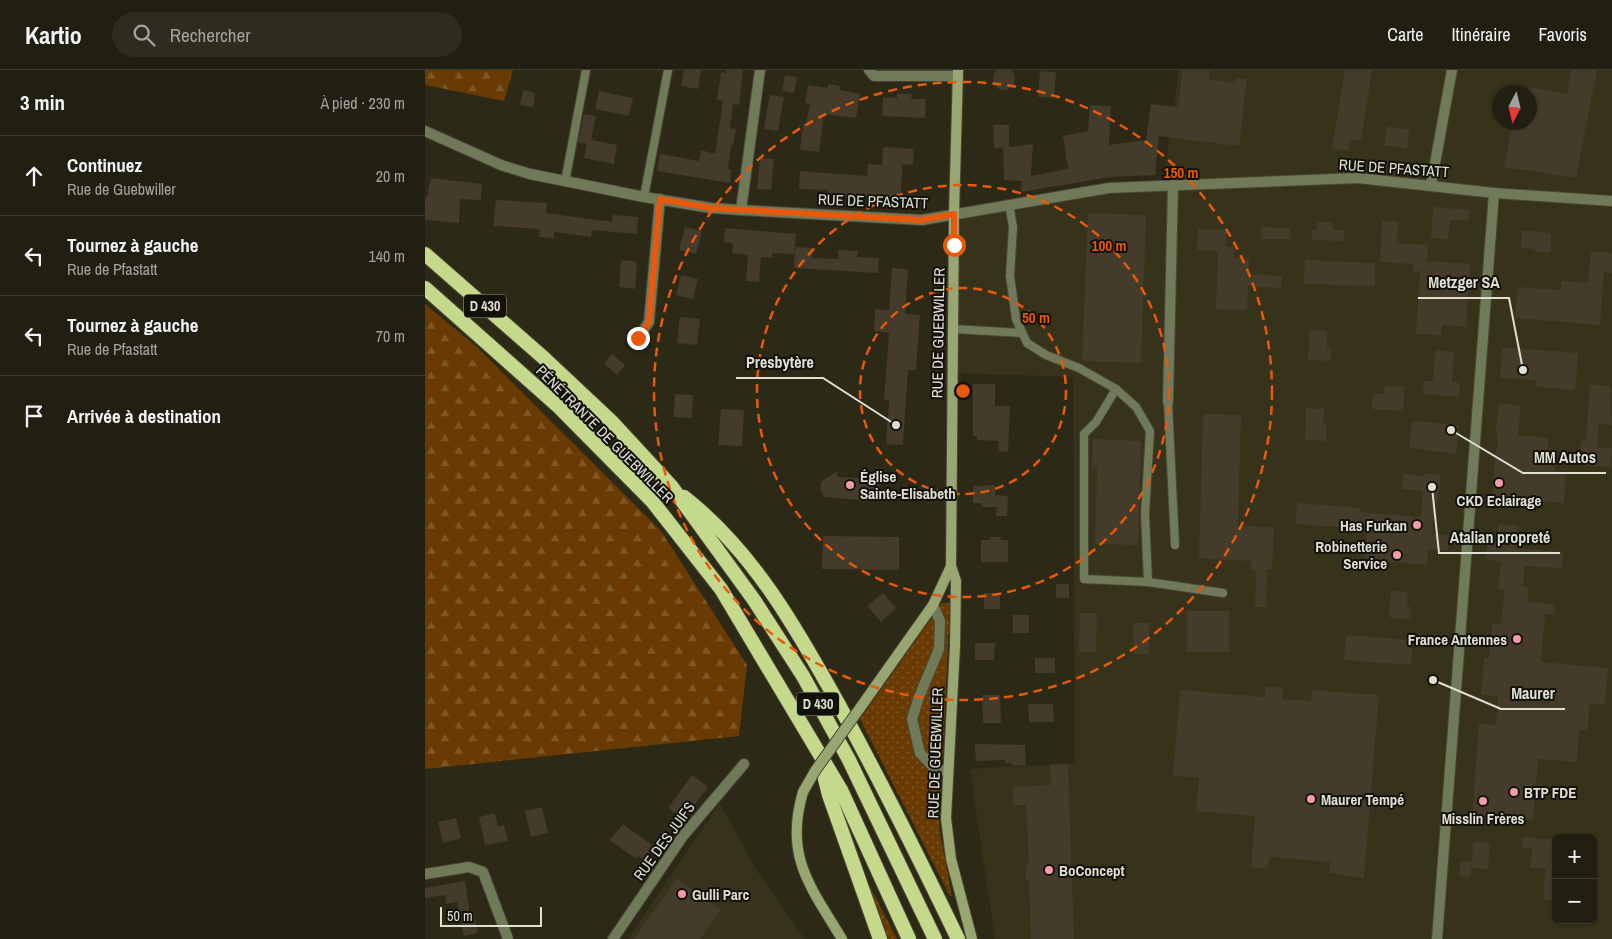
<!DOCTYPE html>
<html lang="fr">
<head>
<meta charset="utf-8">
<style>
  body { margin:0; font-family:"Archivo Narrow",sans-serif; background:#2d2c1f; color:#f1f3f6 }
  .controls { position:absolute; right:15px; bottom:15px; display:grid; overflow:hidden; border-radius:8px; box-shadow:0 1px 4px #0004 }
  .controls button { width:45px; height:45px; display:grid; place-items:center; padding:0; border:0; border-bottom:1px solid #3e3d31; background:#211f11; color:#f1f3f6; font:25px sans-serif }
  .compass { position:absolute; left:1067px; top:15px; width:45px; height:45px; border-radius:50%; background:#211f11; box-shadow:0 1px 4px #0004; rotate:187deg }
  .scale { position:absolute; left:15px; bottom:12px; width:102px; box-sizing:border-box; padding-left:5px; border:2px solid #e0dfd4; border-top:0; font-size:14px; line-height:18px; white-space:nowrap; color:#e0dfd4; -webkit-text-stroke:4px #13120a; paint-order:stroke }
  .stop { position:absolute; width:15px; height:15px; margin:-11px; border:4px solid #ea580c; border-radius:50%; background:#fff }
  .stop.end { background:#ea580c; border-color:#fff; box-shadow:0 1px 5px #0008 }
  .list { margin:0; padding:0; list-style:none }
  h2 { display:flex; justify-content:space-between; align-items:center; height:65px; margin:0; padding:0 20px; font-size:21px }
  h2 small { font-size:16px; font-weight:400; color:#a2a29f }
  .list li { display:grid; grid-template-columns:32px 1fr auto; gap:15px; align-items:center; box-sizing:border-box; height:80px; padding:0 20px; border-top:1px solid #3e3d31 }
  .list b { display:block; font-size:19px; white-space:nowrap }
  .list p { margin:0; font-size:16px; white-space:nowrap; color:#a2a29f }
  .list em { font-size:16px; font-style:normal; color:#a2a29f }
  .icon { flex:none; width:28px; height:28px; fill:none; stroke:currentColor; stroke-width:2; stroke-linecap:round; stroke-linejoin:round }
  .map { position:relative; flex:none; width:1187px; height:869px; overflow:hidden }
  header { display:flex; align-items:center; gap:30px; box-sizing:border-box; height:70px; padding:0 25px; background:#211f11; border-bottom:1px solid #3e3d31 }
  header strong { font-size:24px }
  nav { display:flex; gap:28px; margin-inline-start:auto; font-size:18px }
  .search { width:350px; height:45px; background:#2d2c1f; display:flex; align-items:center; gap:12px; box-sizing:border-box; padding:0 18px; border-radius:28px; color:#a2a29f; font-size:19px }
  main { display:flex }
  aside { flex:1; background:#211f11 }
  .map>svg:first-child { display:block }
</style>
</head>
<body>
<header>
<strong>Kartio</strong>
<div class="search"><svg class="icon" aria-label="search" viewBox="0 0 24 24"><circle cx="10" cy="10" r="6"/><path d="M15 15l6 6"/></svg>Rechercher</div>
<nav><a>Carte</a><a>Itinéraire</a><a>Favoris</a></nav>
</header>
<main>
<aside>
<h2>3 min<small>À pied · 230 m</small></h2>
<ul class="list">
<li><svg class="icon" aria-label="ahead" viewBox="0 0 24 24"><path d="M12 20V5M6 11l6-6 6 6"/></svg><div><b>Continuez</b><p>Rue de Guebwiller</p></div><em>20 m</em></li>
<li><svg class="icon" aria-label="left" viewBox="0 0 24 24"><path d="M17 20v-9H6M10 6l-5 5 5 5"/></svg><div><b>Tournez à gauche</b><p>Rue de Pfastatt</p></div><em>140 m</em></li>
<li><svg class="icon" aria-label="left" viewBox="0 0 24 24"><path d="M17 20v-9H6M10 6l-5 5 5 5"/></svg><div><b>Tournez à gauche</b><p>Rue de Pfastatt</p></div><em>70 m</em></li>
<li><svg class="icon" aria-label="arrive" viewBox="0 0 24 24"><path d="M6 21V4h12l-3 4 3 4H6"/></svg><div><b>Arrivée à destination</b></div></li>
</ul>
</aside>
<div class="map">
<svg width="1187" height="869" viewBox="0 0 1187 869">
  <defs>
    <pattern id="grass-dots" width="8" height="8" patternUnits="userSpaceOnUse" patternTransform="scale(1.25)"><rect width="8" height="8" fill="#693b02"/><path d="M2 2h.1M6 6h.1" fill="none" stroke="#7e5726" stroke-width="1.8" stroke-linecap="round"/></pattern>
    <pattern id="forest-firs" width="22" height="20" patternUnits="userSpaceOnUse" patternTransform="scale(1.25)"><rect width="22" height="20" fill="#693b02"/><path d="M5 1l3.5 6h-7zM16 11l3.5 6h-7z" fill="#7e5726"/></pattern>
  </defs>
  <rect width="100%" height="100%" fill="#2c2917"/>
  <!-- built -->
  <g fill="#37331a" fill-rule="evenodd">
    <path d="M754,0H1187V869H570L545,699L650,693L648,307L527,303L529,144L738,115ZM1074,22H1104V52H1074ZM1131,768H1168V850H1131Z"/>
    <polygon points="295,733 332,801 380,869 203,869"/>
  </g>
  <!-- grass -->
  <g fill="url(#grass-dots)">
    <polygon points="517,533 525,533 514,758 527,826 525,826 435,649"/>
    <polygon points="436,799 472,869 459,869"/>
  </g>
  <!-- forest -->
  <g fill="url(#forest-firs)">
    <polygon points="0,0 88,0 79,31 0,15"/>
    <polygon points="0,234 52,277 236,461 322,595 314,666 0,699"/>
  </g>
  <!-- building -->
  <g fill="#443b2a">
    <circle cx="579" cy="9" r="11"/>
    <polygon points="259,0 276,0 273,19 256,16"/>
    <polygon points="302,0 318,0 314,35 308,34 305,58 311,59 308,75 306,75 303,99 306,99 305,113 232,101 235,84 274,91 276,80 290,84 298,31 292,30 296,2 301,3"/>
    <polygon points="758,0 785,0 784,10 810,13 810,8 822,9 814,76 734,66 730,105 686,107 596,122 597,111 579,110 578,77 583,77 569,78 568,55 584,55 584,77 608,74 606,106 643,99 638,66 663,61 665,35 686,36 684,75 721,70 726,34 753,37"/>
    <polygon points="920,0 947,0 936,71 925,70 923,81 907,78"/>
    <polygon points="1146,0 1172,0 1151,108 1079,97 1088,52 1104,52 1104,17 1142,24"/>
    <polygon points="615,1 631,2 629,28 613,27"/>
    <polygon points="360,5 372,7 369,23 357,21"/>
    <polygon points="403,14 415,16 415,20 435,24 431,48 399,44 394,82 375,80 378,54 381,54 385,34 380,33 383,15 403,18"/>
    <polygon points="98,20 110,23 108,37 95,35"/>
    <polygon points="174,21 208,28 204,46 170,39"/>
    <polygon points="472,24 487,24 486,29 501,29 500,48 457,46 458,27 472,28"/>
    <polygon points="346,25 359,27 353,61 339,59 344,28"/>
    <polygon points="159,44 171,46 166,70 192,75 189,94 159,88 162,74 153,72"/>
    <polygon points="962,56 985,60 982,79 959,75"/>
    <polygon points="458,77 489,79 488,95 477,94 476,130 402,126 403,120 374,119 375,101 442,106 443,94 457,95"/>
    <polygon points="335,88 349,89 346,120 332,119"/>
    <polygon points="6,108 57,114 56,130 35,129 34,153 0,150 0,127 2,127"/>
    <polygon points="71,130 122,133 121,143 187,152 188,145 213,147 212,164 167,160 166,167 129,162 129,168 114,167 115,159 68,156"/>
    <polygon points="1008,137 1045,140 1044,151 1025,150 1023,169 1006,168"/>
    <polygon points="663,143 721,145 716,293 657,291"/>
    <polygon points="957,151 973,152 972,173 1003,175 1002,191 1045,194 1041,257 1017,255 1016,265 991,264 995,201 987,201 988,194 955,192"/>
    <polygon points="892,152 908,152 908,160 919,160 919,171 887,170 887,160 892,160"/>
    <polygon points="260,157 277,161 271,184 254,180"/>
    <polygon points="836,157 865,158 865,169 836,169"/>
    <polygon points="300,158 371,164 369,184 347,183 347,188 336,187 334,212 321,211 323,185 307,183 308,173 299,172"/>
    <polygon points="773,159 802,160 801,177 809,177 809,188 824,189 824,204 857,206 856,218 823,216 822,240 791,239 793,181 772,180"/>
    <polygon points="1097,160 1126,163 1126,182 1110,182 1110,179 1096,178"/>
    <polygon points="370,177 388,178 387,188 413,189 413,180 433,181 432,187 454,188 453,203 369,198"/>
    <polygon points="1166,181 1187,183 1187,203 1179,202 1175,255 1090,248 1093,217 1136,220 1136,211 1163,213"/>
    <polygon points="196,190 212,192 210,219 194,217"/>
    <polygon points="880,190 950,193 950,216 879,214"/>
    <polygon points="467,198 483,199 480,244 495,245 491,300 483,300 478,375 461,374 464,330 459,330 464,263 449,261 450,239 464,240"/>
    <polygon points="256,205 273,209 268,229 251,225"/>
    <polygon points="255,247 275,249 272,275 252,273"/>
    <polygon points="885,260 902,261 902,278 906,278 906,291 883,290"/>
    <polygon points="1077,277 1153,283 1150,320 1111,317 1112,310 1075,308"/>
    <polygon points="1010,280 1029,282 1027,312 1035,313 1034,327 998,324 999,311 1008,311"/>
    <polygon points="187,284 200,295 192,305 179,293"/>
    <polygon points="548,314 570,314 570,336 585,336 583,382 573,381 574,371 552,370 552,366 548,366"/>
    <polygon points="1165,315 1185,316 1187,355 1174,354 1172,377 1187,378 1186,397 1154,395 1156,371 1161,371"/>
    <polygon points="960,316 980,317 978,341 947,339 948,323 959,324"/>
    <polygon points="250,324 268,325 267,348 249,347"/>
    <polygon points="1074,333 1096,336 1093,365 1124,368 1123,379 1132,379 1130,402 1141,403 1139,433 1067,428 1071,380 1073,378 1071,356"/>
    <polygon points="881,338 899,339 898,355 902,355 901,371 880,370"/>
    <polygon points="296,339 319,340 317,376 293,375"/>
    <polygon points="778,344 816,345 813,456 849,457 847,499 842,499 841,537 830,537 831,501 826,500 826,491 774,488"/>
    <polygon points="987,351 1034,355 1031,384 984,378"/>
    <polygon points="668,369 716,371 713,475 670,474 672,398 667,398"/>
    <polygon points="412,401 412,407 437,408 444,403 445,408 449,408 448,413 455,414 454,426 448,426 447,431 399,427 395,419 396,412"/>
    <polygon points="1000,403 1016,405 1013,431 1010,431 1007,464 1024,465 1023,481 1003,479 1002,495 940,490 942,459 870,454 872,433 936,438 935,442 996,447 998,421 977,419 978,404 1000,406"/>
    <polygon points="570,415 570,425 583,426 582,446 571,446 572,437 557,437 557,433 548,433 548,416"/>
    <polygon points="1073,454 1094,456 1092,478 1138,482 1137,498 1100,496 1098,517 1104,517 1102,532 1130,534 1129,545 1120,544 1116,592 1183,598 1180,635 1165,634 1162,660 1154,660 1152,692 1113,689 1108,750 1047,745 1054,654 1071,655 1073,626 1056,625 1059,588 1064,588 1067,554 1076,554 1080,520 1073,519 1076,492 1061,489 1062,471 1072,472"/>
    <polygon points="398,466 474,467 474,500 397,499"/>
    <polygon points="565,467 576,467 576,470 583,470 583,492 556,492 556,470 565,470"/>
    <rect x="631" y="514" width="13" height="14"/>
    <polygon points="966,520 983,522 981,536 986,537 985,548 981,548 980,550 964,547"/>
    <polygon points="458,523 471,538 456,552 442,536"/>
    <rect x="559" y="523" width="16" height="16"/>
    <rect x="762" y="541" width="42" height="41"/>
    <polygon points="655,543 672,543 671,582 654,582"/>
    <rect x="588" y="545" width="16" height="18"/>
    <polygon points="708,553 724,553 724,584 709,584"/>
    <polygon points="921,565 983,570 983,577 987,578 986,595 919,590"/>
    <polygon points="550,573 570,573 569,590 550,590"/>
    <rect x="610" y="588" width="20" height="15"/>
    <polygon points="840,616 858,618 857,629 886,631 887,620 954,625 939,808 904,803 905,792 844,787 843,798 826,797 830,746 771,741 774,708 748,706 755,620 840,627"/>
    <polygon points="557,625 575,625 576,653 558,653"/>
    <polygon points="603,634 628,634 629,652 604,652"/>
    <polygon points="550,674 600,675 601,695 587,696 586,693 580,693 580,690 551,691"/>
    <polygon points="643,694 649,869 606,869 604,810 601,810 601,795 604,795 601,735 588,735 588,717 626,715 625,695"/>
    <polygon points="267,705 283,717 259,749 243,738"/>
    <polygon points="117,737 123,763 106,767 100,741"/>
    <polygon points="70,743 73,757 79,755 83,771 60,775 54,747"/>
    <polygon points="31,748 36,768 18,773 13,752"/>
    <polygon points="198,754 230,777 220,791 213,786 211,789 185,770"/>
    <polygon points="1098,767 1131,770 1131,831 1118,830 1121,799 1105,798 1107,778 1097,777"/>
    <polygon points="1048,772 1065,773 1063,799 1047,798"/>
    <polygon points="1035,791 1047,792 1046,807 1034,806"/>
    <polygon points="252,808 296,840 275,869 209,869"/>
    <polygon points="40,811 45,845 49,844 53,863 39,866 32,832 21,834 20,825 0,828 0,818"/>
  </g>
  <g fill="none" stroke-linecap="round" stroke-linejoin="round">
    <defs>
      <g id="service">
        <polyline points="140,112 161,0"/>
        <polyline points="219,127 243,0"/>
        <polyline points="584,134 588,157 585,206 591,249 602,273 621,285 654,298 691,319 711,337 725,361 720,444 723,512 798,523"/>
        <polyline points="528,259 597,263"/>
        <polyline points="691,319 671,352 659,364 659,509 723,512"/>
        <polyline points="743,332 750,475"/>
      </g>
      <g id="minor">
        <polyline points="444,0 449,6 533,6"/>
        <polyline points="0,61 76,95 105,104 219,127 286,138 316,140 497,150 684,118 933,108 1069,123 1187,131"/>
        <polyline points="1006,115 1027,0"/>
        <polyline points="316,140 335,0"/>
        <polyline points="213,268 224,252 235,129"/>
        <polyline points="743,332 748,115"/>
        <polyline points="508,535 515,551 514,579 494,627 487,649 495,683 510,699 523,701"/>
        <polyline points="0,804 44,797 58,802 83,869"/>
        <polyline points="188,869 258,766 319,694"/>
        <polyline points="1012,869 1069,123"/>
      </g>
      <g id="secondary">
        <polyline points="533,0 529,144 526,496 531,511 530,576 521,748 526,789 547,869"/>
        <polyline points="435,638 508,535 526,496"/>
        <path d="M378,722C359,786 385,816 417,869"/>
      </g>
      <g id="trunk">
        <polyline points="0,184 120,289 186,351 247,417 329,530 378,606 424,690 510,869"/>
        <polyline points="0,218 134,337 227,431 296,519 416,720 484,869"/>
        <path d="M259,427C328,481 372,559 414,635C456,712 495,790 533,869"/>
        <polyline points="397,697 404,725 455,869"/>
      </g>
    </defs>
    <!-- service casing -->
    <use href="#service" stroke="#494635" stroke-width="10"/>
    <!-- minor casing -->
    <use href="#minor" stroke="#494635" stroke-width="12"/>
    <!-- secondary casing -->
    <use href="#secondary" stroke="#494635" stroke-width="12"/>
    <!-- trunk casing -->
    <use href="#trunk" stroke="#494635" stroke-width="16"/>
    <!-- service -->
    <use href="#service" stroke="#707958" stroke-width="8"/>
    <!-- minor -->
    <use href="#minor" stroke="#707958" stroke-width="10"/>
    <!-- secondary -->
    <use href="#secondary" stroke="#98a671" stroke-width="10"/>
    <!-- trunk -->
    <use href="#trunk" stroke="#c5d98c" stroke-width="14"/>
    <defs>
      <polyline id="secondary-bridge" points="378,722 390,701 435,638"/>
    </defs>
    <!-- secondary-bridge casing -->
    <use href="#secondary-bridge" stroke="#494635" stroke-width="12" stroke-linecap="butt"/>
    <!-- secondary-bridge -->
    <use href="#secondary-bridge" stroke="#98a671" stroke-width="10"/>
  </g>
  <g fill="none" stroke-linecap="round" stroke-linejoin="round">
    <!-- route -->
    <polyline stroke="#ea580c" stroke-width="6" points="213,268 224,252 235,129 286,138 496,150 529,144 529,175"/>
  </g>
  <!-- distance rings -->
  <g fill="none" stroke="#e8590c" stroke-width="2.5" stroke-dasharray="9 6">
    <circle cx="538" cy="321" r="103"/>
    <circle cx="538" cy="321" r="206"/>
    <circle cx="538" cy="321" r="309"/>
  </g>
  <!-- markers -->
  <g fill="#f39aac" stroke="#13120a" stroke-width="2">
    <circle cx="1074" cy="413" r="5"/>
    <circle cx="425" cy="415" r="5"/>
    <circle cx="992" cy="455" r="5"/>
    <circle cx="972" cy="485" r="5"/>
    <circle cx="1092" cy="569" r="5"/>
    <circle cx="1089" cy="722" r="5"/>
    <circle cx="886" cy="729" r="5"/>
    <circle cx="1058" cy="731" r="5"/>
    <circle cx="624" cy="800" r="5"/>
    <circle cx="257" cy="824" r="5"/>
  </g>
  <g text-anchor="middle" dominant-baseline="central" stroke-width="4" stroke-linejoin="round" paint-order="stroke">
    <!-- shield labels -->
    <g fill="#13120a" stroke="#a2a297" stroke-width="1">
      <rect x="39" y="224.5" width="42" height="23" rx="4"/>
      <rect x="372" y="622.5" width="42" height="23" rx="4"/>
    </g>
    <g font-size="14" font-weight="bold" fill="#e0dfd4">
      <text x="60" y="236">D 430</text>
      <text x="393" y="634">D 430</text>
    </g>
    <!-- street labels -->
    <g font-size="15" fill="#e0dfd4" stroke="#13120a">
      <text transform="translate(969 98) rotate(4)">RUE DE PFASTATT</text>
      <text transform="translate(448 131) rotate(2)">RUE DE PFASTATT</text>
      <text transform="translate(513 263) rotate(-89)">RUE DE GUEBWILLER</text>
      <text transform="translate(180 364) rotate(45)">PÉNÉTRANTE DE GUEBWILLER</text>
      <text transform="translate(510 683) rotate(-88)">RUE DE GUEBWILLER</text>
      <text transform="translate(239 771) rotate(-54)">RUE DES JUIFS</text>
    </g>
    <!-- poi labels -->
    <g font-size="15" font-weight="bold" fill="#e0dfd4" stroke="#13120a" text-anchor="start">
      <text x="435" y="406">Église<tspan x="435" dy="17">Sainte-Elisabeth</tspan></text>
      <text x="1074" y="430" text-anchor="middle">CKD Eclairage</text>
      <text x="982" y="455" text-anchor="end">Has Furkan</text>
      <text x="962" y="476" text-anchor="end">Robinetterie<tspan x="962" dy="17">Service</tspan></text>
      <text x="1082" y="569" text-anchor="end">France Antennes</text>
      <text x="1099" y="722">BTP FDE</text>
      <text x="896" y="729">Maurer Tempé</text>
      <text x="1058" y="748" text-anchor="middle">Misslin Frères</text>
      <text x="634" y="800">BoConcept</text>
      <text x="267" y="824">Gulli Parc</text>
    </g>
  </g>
  <circle cx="538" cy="321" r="8" fill="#e8590c" stroke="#13120a" stroke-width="2.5"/>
  <g font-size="15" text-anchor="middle" font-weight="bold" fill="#e8590c" stroke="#13120a" stroke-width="4" stroke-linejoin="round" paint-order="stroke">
    <text x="756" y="108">150 m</text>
    <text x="684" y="181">100 m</text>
    <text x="611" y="253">50 m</text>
  </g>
  <!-- callouts -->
  <path fill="none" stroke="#e0dfd4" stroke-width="2" d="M1098 300L1084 228H993M471 355L398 308H311M1026 360L1098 403H1181M1007 417L1014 483H1135M1008 610L1076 639H1140"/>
  <g fill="#e0dfd4" stroke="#13120a" stroke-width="2">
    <circle cx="1098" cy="300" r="5"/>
    <circle cx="471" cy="355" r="5"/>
    <circle cx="1026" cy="360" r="5"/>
    <circle cx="1007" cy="417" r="5"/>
    <circle cx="1008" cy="610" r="5"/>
  </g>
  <g font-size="16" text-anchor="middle" font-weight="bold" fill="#e0dfd4" stroke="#13120a" stroke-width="4" stroke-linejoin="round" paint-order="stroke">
    <text x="1039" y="218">Metzger SA</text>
    <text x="355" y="298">Presbytère</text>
    <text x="1140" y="393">MM Autos</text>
    <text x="1075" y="473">Atalian propreté</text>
    <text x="1108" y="629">Maurer</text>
  </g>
</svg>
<div class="controls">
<button>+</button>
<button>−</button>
</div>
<svg class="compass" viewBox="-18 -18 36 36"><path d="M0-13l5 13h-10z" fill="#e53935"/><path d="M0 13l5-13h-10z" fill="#a2a29f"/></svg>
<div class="scale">50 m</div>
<div class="stop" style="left:529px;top:175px"></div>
<div class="stop end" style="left:213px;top:268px"></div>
</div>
</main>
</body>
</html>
